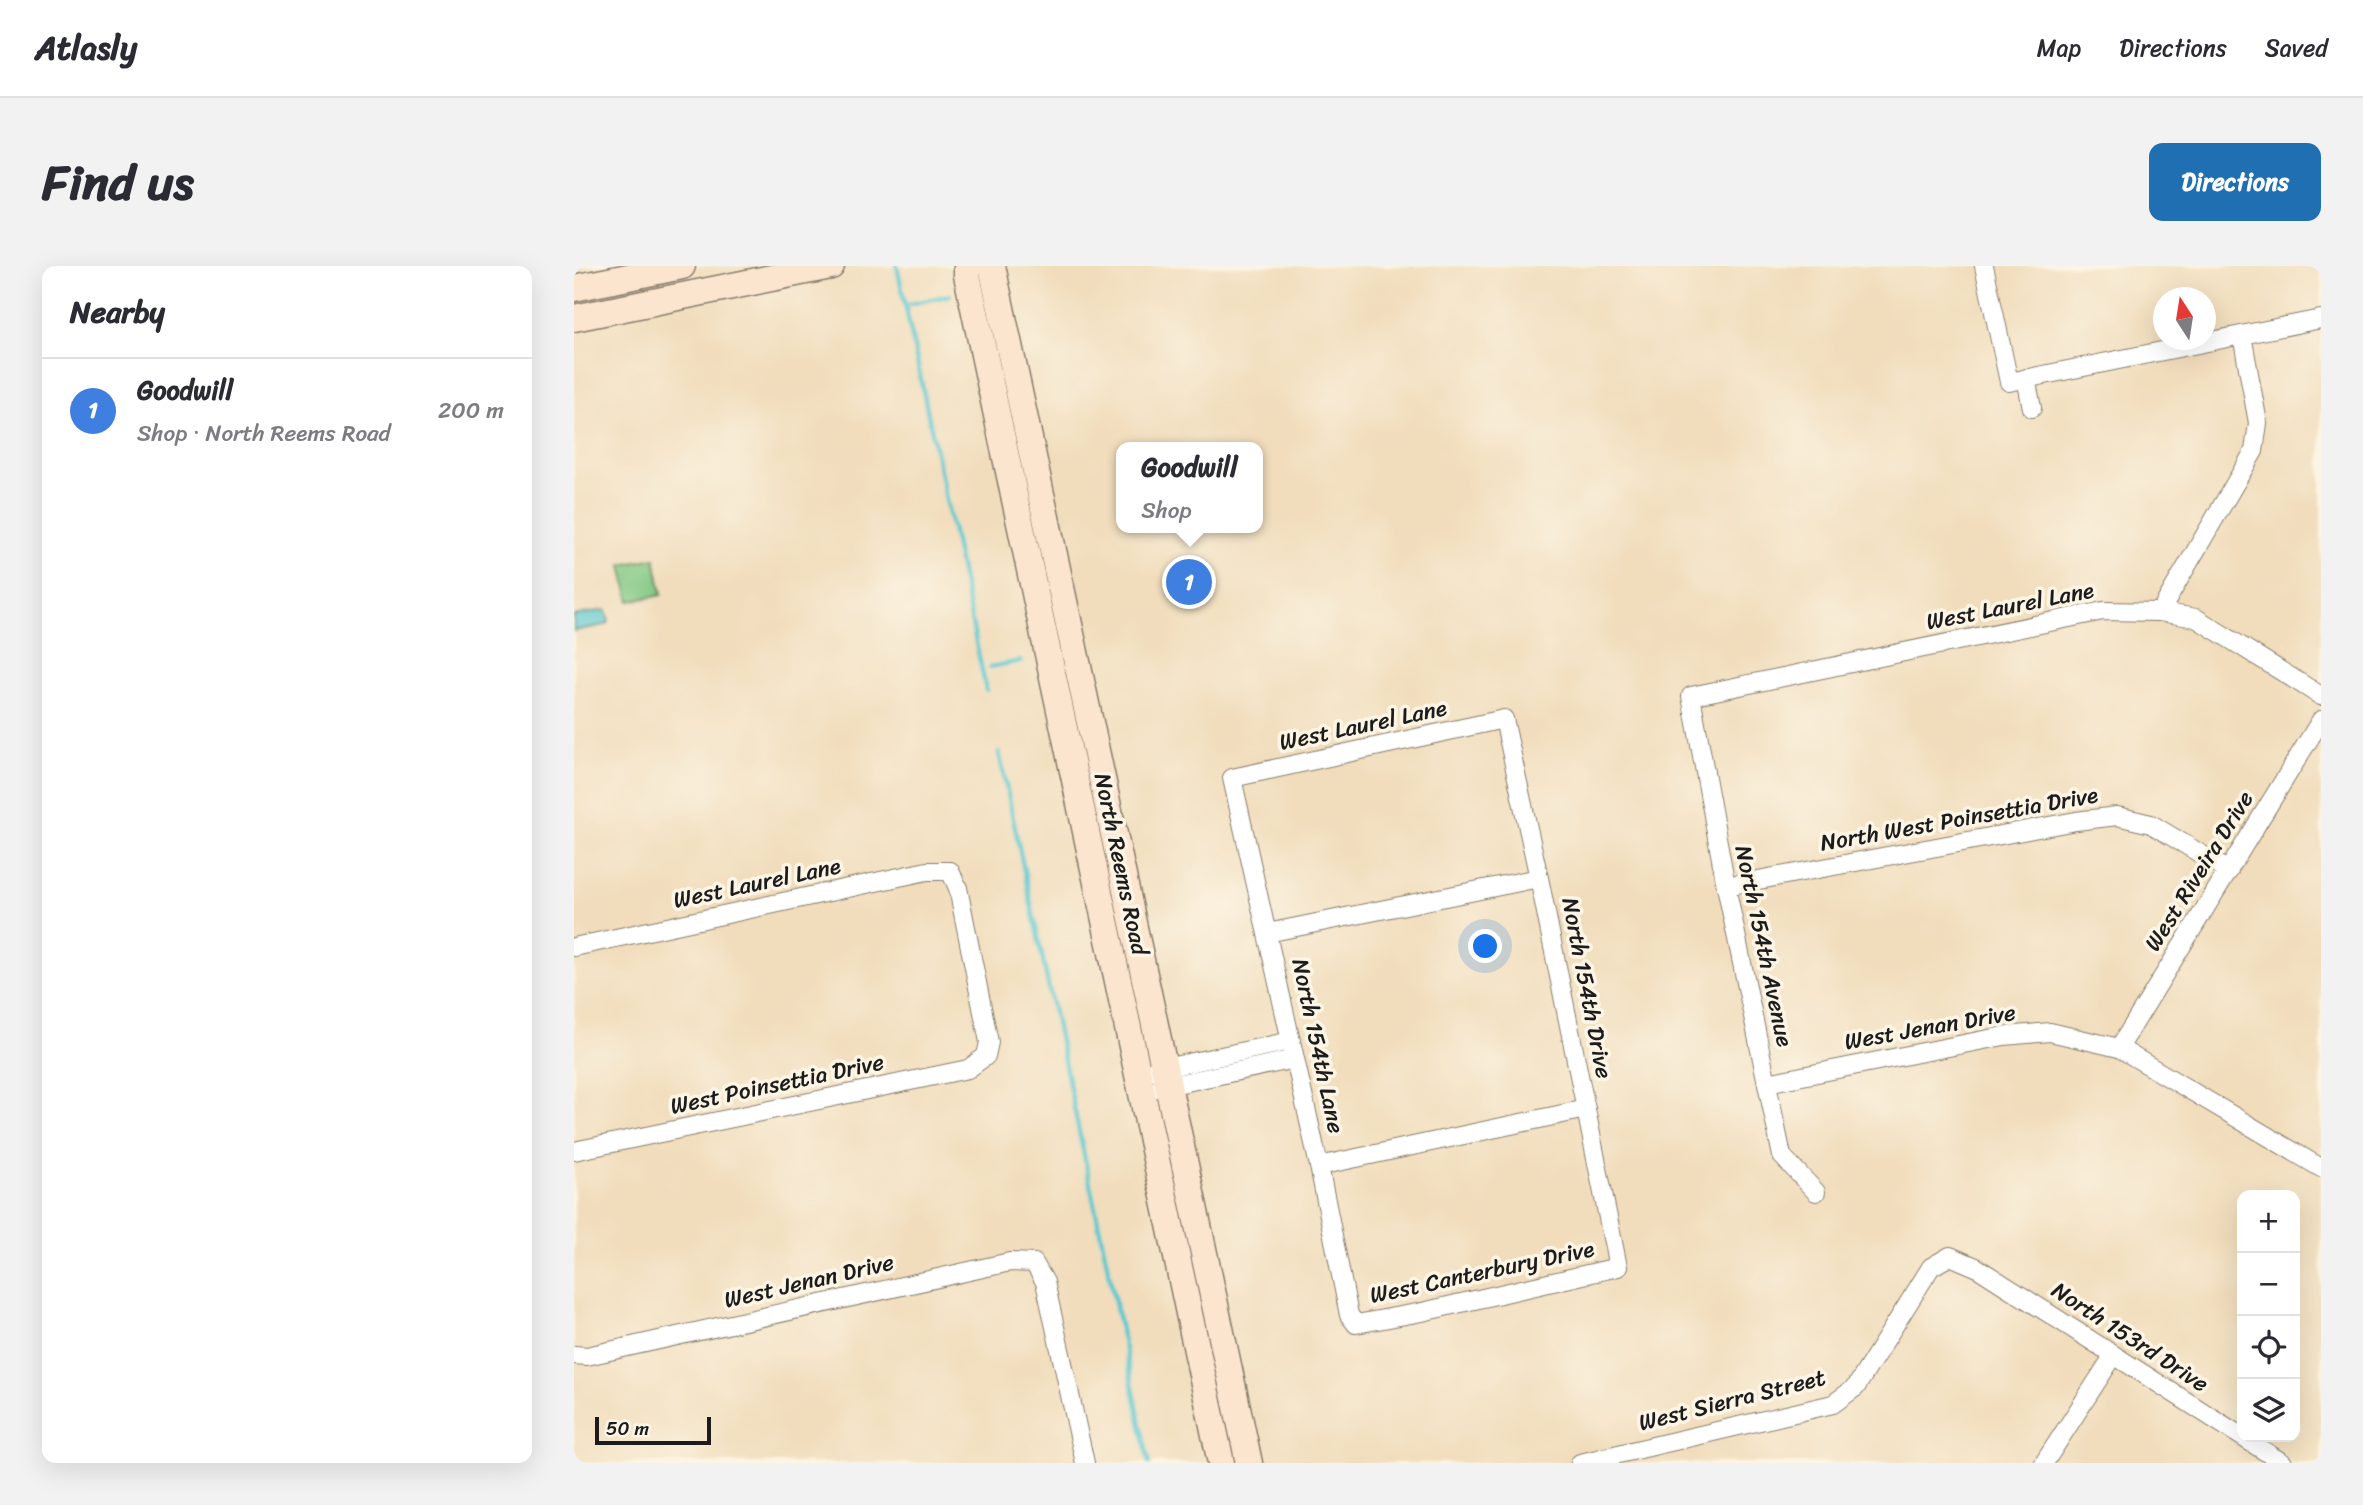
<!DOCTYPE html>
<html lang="en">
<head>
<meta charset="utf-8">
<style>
  body { margin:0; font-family:Sriracha,sans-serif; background:#f2f2f3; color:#2b2b33 }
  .controls { position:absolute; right:21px; bottom:21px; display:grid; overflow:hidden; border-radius:14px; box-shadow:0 7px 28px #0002 }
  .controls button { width:63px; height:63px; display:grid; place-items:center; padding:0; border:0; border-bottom:2px solid #e1e1e2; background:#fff; color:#2b2b33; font:35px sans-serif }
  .compass { position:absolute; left:1579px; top:21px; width:63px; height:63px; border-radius:50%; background:#fff; box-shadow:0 7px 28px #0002; rotate:348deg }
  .scale { position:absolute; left:21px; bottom:18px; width:116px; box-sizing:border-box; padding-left:7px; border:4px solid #1c1c1c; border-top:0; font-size:19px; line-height:24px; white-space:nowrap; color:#1c1c1c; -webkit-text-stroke:5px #fcf5e5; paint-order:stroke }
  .you { position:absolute; left:912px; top:681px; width:24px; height:24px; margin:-18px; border:5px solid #fff; border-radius:50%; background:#1a73e8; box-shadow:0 0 0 10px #1a73e833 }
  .badge { display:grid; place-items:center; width:46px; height:46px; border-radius:50%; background:#1f6fb2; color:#fff; font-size:23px; font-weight:700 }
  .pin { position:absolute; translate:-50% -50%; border:4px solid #fff; box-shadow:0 2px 7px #0006 }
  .popup { position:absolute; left:542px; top:176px; width:147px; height:91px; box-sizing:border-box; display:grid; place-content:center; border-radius:14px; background:#fff; filter:drop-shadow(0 2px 5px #0005); font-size:23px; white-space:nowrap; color:#7c7c81 }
  .popup b { font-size:26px; color:#2b2b33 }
  .popup::after { content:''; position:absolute; left:50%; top:100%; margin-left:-14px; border:14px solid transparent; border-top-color:#fff }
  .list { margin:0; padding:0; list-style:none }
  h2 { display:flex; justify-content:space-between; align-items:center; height:91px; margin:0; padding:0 28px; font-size:30px }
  h2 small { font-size:23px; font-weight:400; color:#7c7c81 }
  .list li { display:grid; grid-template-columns:46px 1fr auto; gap:21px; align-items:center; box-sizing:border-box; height:105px; padding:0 28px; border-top:2px solid #e1e1e2 }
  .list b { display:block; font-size:26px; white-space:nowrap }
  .list p { margin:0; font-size:23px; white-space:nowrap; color:#7c7c81 }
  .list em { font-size:23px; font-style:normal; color:#7c7c81 }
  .icon { flex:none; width:38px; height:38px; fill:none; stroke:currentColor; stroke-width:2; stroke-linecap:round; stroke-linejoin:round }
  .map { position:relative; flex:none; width:1747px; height:1197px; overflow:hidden; border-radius:14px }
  header { display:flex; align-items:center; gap:42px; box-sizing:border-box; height:98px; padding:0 35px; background:#fff; border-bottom:2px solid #e1e1e2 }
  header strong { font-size:33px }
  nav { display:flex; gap:38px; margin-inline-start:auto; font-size:24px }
  .intro { display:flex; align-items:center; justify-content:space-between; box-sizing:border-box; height:168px; padding:0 42px }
  h1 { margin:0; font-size:49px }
  .button { padding:18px 32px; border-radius:14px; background:#1f6fb2; color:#fff; font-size:24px; font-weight:700 }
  main { display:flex; gap:42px; padding:0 42px }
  aside { flex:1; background:#fff; border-radius:14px; box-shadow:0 7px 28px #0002 }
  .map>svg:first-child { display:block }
</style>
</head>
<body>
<header>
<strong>Atlasly</strong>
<nav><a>Map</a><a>Directions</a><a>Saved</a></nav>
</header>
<div class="intro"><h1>Find us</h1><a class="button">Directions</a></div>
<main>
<aside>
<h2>Nearby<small></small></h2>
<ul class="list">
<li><span class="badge" style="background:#3f7fe0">1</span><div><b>Goodwill</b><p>Shop · North Reems Road</p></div><em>200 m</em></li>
</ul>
</aside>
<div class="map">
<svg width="1747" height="1197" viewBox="0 0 1747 1197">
  <rect width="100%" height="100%" fill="#fcf5e5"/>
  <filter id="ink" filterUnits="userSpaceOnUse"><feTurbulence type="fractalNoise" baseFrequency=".0143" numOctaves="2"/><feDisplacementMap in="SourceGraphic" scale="14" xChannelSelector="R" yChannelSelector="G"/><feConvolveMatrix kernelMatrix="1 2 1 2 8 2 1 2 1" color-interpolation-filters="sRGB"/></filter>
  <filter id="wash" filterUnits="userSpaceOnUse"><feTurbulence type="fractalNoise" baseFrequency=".00686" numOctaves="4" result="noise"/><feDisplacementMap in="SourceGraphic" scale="28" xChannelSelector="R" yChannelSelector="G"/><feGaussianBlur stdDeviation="1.57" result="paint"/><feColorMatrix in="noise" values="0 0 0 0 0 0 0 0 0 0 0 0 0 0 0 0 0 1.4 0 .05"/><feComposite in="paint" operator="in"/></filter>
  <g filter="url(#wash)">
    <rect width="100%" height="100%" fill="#f1ddbc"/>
    <!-- green -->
    <polygon fill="#80c783" stroke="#4e7250" stroke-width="2" points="81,292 88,329 56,335 48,299"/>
    <!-- water -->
    <polygon fill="#5ac7cf" stroke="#3b7276" stroke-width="2" points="29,344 32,345 35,356 31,359 0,365 0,350"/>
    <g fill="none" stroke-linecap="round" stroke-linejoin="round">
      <!-- stream -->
      <g stroke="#5ac7cf" stroke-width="4.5">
        <polyline points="323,0 412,424"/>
        <polyline points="336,38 376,29"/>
        <polyline points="416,401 447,395"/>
        <polyline points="425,486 575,1197"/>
      </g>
    </g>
  </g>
  <g filter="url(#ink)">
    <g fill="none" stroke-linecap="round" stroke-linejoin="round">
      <defs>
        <g id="street">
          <polyline points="1410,0 1435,116 1747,53"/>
          <polyline points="1452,112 1458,142"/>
          <polyline points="1586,346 1680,185 1684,157 1668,69"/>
          <polygon points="930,453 965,612 1044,1001 848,1046 782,1058 775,1049 745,900 658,512"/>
          <polyline points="1152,620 1502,555 1543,550 1577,558 1655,605"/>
          <polyline points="693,667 965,612"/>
          <polyline points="0,681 353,605 376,605 384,622 415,776 412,790 394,803 0,885"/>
          <polyline points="1545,782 1747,454"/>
          <polyline points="563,808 717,775"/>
          <polyline points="1193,817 1430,770 1476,766 1545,782 1747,902"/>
          <polyline points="584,822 721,793"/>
          <polyline points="745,900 1012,843"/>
          <polyline points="1242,926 1208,890 1152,620 1117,430 1529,345 1586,346 1622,352 1747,430"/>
          <polyline points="0,1089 13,1090 436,996 460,997 471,1016 511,1197"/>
          <polyline points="1006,1197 1259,1138 1282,1121 1357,1001 1376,990 1402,1001 1709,1197"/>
          <polyline points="1470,1197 1540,1089"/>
        </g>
        <g id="secondary">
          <polyline points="393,0 393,9 647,1197"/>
          <polyline points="418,0 675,1197"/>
          <polyline points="0,22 108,0"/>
          <polyline points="0,52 257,0"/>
        </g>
      </defs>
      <!-- street casing -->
      <use href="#street" stroke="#867c6c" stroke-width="20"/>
      <!-- secondary casing -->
      <use href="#secondary" stroke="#867c6c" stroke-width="29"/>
      <!-- street -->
      <use href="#street" stroke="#fff" stroke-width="18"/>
      <!-- secondary -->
      <use href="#secondary" stroke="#fce5cf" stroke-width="26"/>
    </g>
  </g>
  <g text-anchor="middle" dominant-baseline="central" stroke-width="7" stroke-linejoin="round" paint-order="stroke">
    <!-- street labels -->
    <g font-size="23" fill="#1c1c1c" stroke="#fcf5e5">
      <text transform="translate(1436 340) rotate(-11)">West Laurel Lane</text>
      <text transform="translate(789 459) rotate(-12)">West Laurel Lane</text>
      <text transform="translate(1385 553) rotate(-10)">North West Poinsettia Drive</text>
      <text transform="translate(547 598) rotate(78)">North Reems Road</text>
      <text transform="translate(1625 605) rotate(-58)">West Riveira Drive</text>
      <text transform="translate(183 617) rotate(-12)">West Laurel Lane</text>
      <text transform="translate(1190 680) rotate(78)">North 154th Avenue</text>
      <text transform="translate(1013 722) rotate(79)">North 154th Drive</text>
      <text transform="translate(1356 761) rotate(-10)">West Jenan Drive</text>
      <text transform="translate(744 780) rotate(78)">North 154th Lane</text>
      <text transform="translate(203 818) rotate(-12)">West Poinsettia Drive</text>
      <text transform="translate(908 1006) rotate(-12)">West Canterbury Drive</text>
      <text transform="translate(235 1015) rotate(-13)">West Jenan Drive</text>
      <text transform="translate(1556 1071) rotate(33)">North 153rd Drive</text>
      <text transform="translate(1158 1134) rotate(-14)">West Sierra Street</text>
    </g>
  </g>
</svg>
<div class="controls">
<button>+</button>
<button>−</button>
<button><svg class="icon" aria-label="locate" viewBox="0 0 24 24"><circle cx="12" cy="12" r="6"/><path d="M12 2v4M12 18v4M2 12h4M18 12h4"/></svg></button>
<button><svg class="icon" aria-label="layers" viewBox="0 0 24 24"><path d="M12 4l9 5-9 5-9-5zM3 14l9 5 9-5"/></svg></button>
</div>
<svg class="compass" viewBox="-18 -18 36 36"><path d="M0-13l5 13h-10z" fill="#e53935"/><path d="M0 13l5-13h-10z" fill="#7c7c81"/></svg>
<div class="scale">50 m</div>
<div class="you"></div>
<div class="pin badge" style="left:615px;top:316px;background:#3f7fe0">1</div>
<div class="popup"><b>Goodwill</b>Shop</div>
</div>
</main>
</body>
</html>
